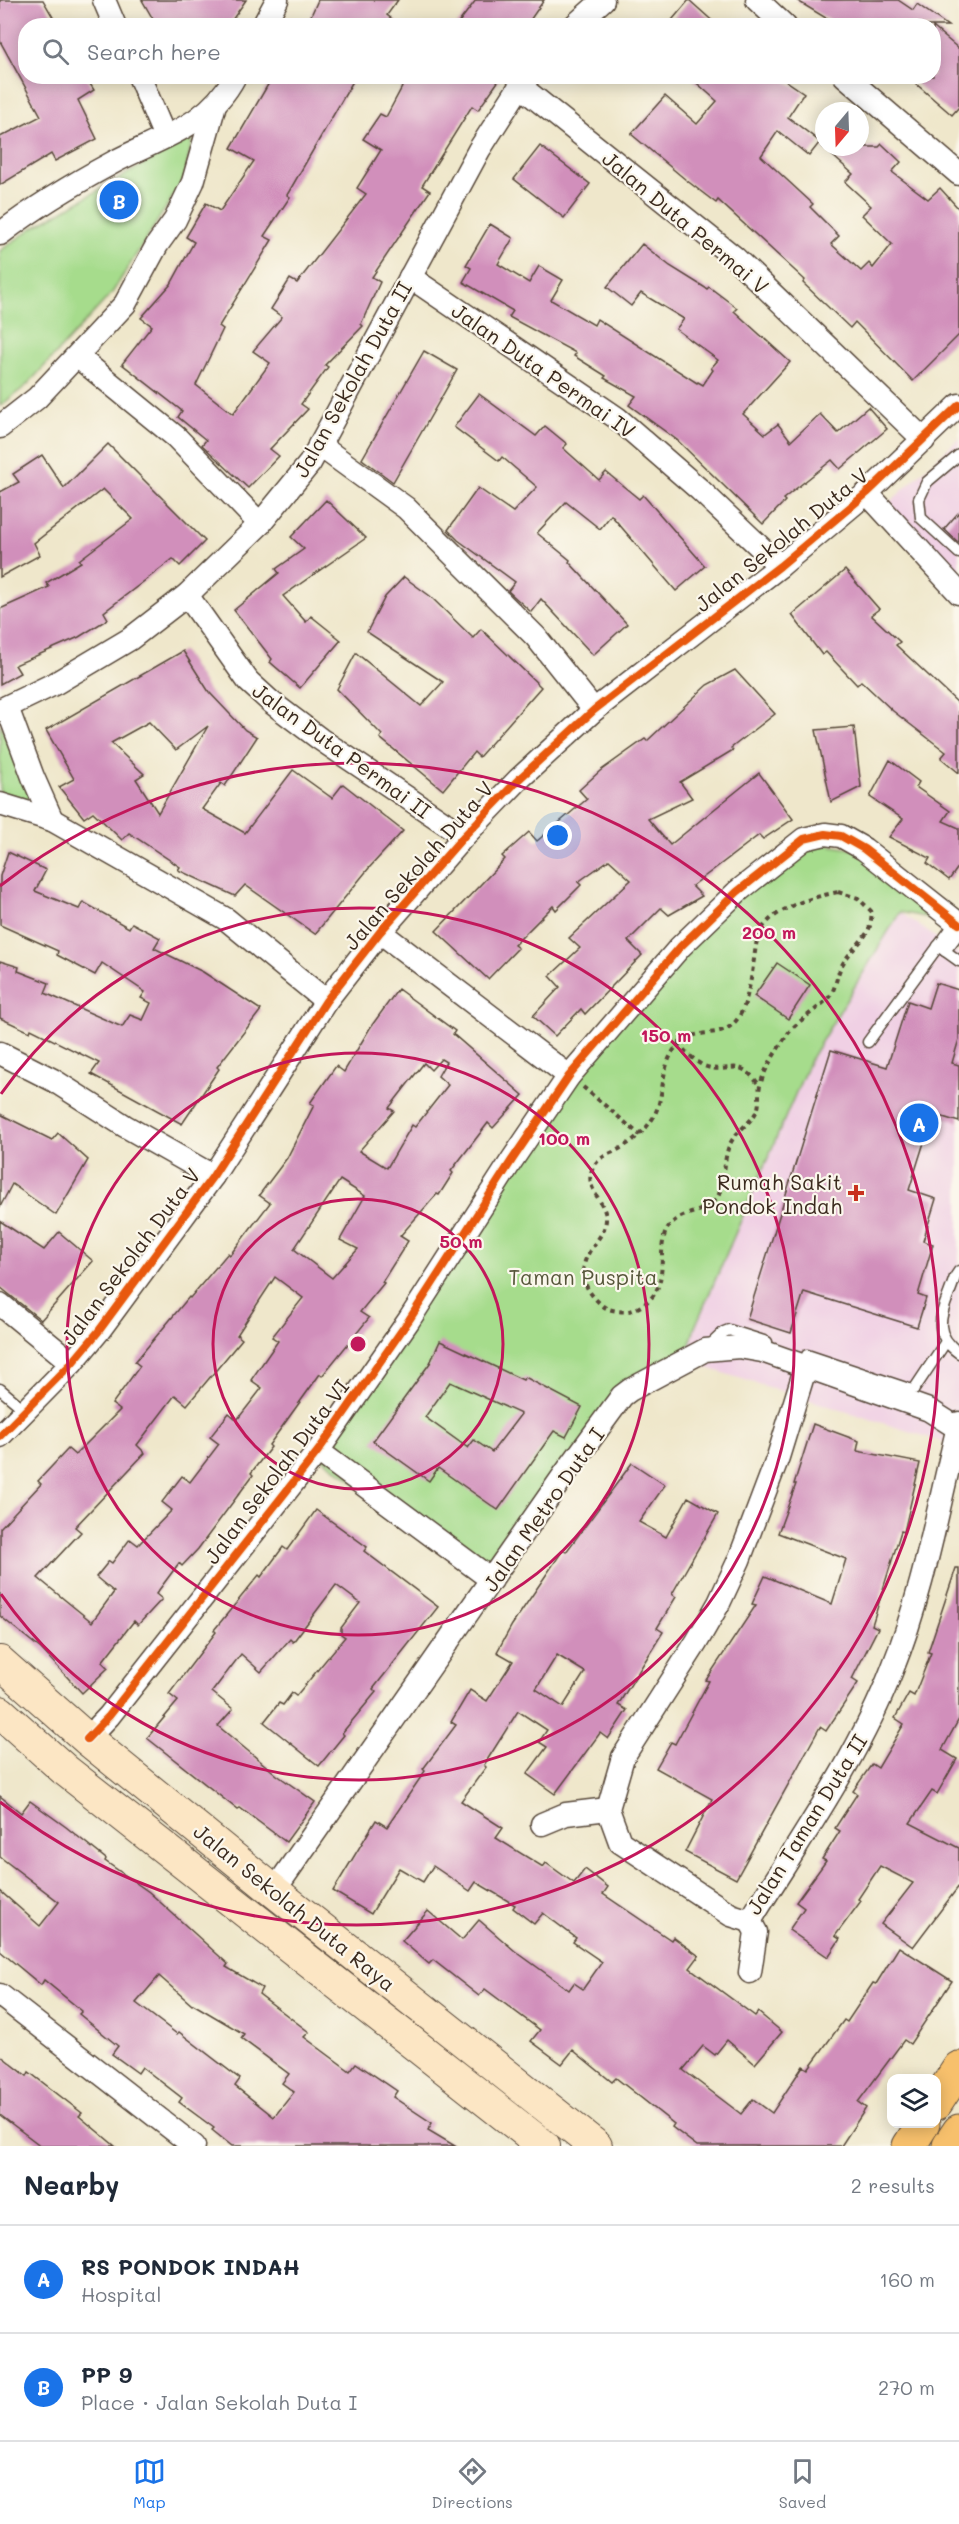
<!DOCTYPE html>
<html lang="en">
<head>
<meta charset="utf-8">
<style>
  body { margin:0; font-family:Mali,sans-serif; background:#f6f6f7; color:#1f2937 }
  .controls { position:absolute; right:18px; bottom:18px; display:grid; overflow:hidden; border-radius:12px; box-shadow:0 3px 15px #0003 }
  .controls button { width:54px; height:54px; display:grid; place-items:center; padding:0; border:0; border-bottom:2px solid #e0e1e3; background:#fff; color:#1f2937; font:30px sans-serif }
  .compass { position:absolute; left:815px; top:102px; width:54px; height:54px; border-radius:50%; background:#fff; box-shadow:0 3px 15px #0003; rotate:199deg }
  .you { position:absolute; left:558px; top:836px; width:21px; height:21px; margin:-15px; border:4px solid #fff; border-radius:50%; background:#1a73e8; box-shadow:0 0 0 9px #1a73e833 }
  .badge { display:grid; place-items:center; width:39px; height:39px; border-radius:50%; background:#1a73e8; color:#fff; font-size:20px; font-weight:700 }
  .pin { position:absolute; translate:-50% -50%; border:3px solid #fff; box-shadow:0 2px 6px #0006 }
  .list { margin:0; padding:0; list-style:none }
  h2 { display:flex; justify-content:space-between; align-items:center; height:78px; margin:0; padding:0 24px; font-size:26px }
  h2 small { font-size:20px; font-weight:400; color:#747a83 }
  .list li { display:grid; grid-template-columns:39px 1fr auto; gap:18px; align-items:center; box-sizing:border-box; height:108px; padding:0 24px; border-top:2px solid #e0e1e3 }
  .list b { display:block; font-size:22px; white-space:nowrap }
  .list p { margin:0; font-size:20px; white-space:nowrap; color:#747a83 }
  .list em { font-size:20px; font-style:normal; color:#747a83 }
  .icon { flex:none; width:33px; height:33px; fill:none; stroke:currentColor; stroke-width:2; stroke-linecap:round; stroke-linejoin:round }
  .map { position:relative; flex:none; width:959px; height:2146px; overflow:hidden }
  .search { position:absolute; background:#fff; box-shadow:0 3px 15px #0003; left:18px; right:18px; top:18px; height:66px; display:flex; align-items:center; gap:15px; box-sizing:border-box; padding:0 21px; border-radius:24px; color:#747a83; font-size:22px }
  .sheet { height:294px; background:#fff }
  nav { display:flex; justify-content:space-around; align-items:center; box-sizing:border-box; height:84px; border-top:2px solid #e0e1e3; background:#fff; font-size:16px; color:#747a83 }
  nav a { display:grid; justify-items:center; gap:3px }
  nav .on { color:#1a73e8 }
  .map>svg:first-child { display:block }
</style>
</head>
<body>
<div class="map">
<svg width="959" height="2146" viewBox="0 0 959 2146">
  <rect width="100%" height="100%" fill="#fbf7ec"/>
  <filter id="ink" filterUnits="userSpaceOnUse"><feTurbulence type="fractalNoise" baseFrequency=".0167" numOctaves="2"/><feDisplacementMap in="SourceGraphic" scale="12" xChannelSelector="R" yChannelSelector="G"/><feConvolveMatrix kernelMatrix="1 2 1 2 8 2 1 2 1" color-interpolation-filters="sRGB"/></filter>
  <filter id="wash" filterUnits="userSpaceOnUse"><feTurbulence type="fractalNoise" baseFrequency=".008" numOctaves="4" result="noise"/><feDisplacementMap in="SourceGraphic" scale="24" xChannelSelector="R" yChannelSelector="G"/><feGaussianBlur stdDeviation="1.35" result="paint"/><feColorMatrix in="noise" values="0 0 0 0 0 0 0 0 0 0 0 0 0 0 0 0 0 1.4 0 .05"/><feComposite in="paint" operator="in"/></filter>
  <g filter="url(#wash)">
    <rect width="100%" height="100%" fill="#efe7cb"/>
    <!-- built -->
    <g fill="#f0d0e4">
      <polygon points="959,438 959,582 876,515"/>
      <polygon points="900,912 959,954 959,1447 685,1361 695,1327 810,1060"/>
    </g>
    <!-- park -->
    <g fill="#a6dc8c" stroke="#708355" stroke-width="1.5">
      <polygon points="193,136 184,179 112,293 27,385 0,406 0,251 34,227"/>
      <polygon points="0,723 36,808 0,796"/>
      <polygon points="804,841 863,851 955,923 900,912 810,1060 695,1327 685,1361 632,1392 493,1585 314,1452 566,1083 681,948"/>
    </g>
    <g id="blocks">
      <!-- building -->
      <g fill="#d18fbb" fill-rule="evenodd">
        <polygon points="0,0 43,0 58,26 26,26 26,76 85,76 94,90 78,100 97,139 55,161 51,154 0,185 0,137 41,116 0,41"/>
        <polygon points="142,0 246,0 228,26 157,26"/>
        <polygon points="318,0 398,0 387,15 401,26 316,26 309,20"/>
        <polygon points="476,0 544,0 526,26 456,26"/>
        <polygon points="689,0 718,26 667,26"/>
        <polygon points="796,0 898,0 913,10 917,4 948,26 839,26"/>
        <polygon points="933,27 959,49 959,107 952,115 907,76 933,76"/>
        <polygon points="273,76 356,76 287,195 290,197 264,236 272,240 219,326 223,329 196,385 233,414 270,363 253,351 282,317 271,309 290,279 297,283 366,194 357,188 381,150 363,139 380,114 386,117 408,76 502,76 478,110 472,106 422,186 430,191 372,277 380,282 361,324 363,326 325,365 328,367 301,404 308,409 270,449 279,456 248,488 202,445 206,440 178,417 182,411 122,364 152,326 141,318 171,284 194,242 186,237 206,203 220,211 254,161 231,148"/>
        <polygon points="689,76 779,76 804,93 788,117 820,142 809,156 778,131 761,156 813,204 810,207 839,236 831,244 861,271 869,263 873,268 892,244 862,215 871,206 845,182 853,174 823,147 879,147 882,144 901,162 892,172 928,199 940,188 959,209 959,335 913,381 855,322 850,328 803,283 805,280 718,200 716,203 686,180 631,134 665,96 697,124 717,101"/>
        <polygon points="540,146 590,184 564,218 514,179"/>
        <polygon points="490,224 513,238 498,264 529,283 539,266 563,280 551,300 594,325 597,319 697,383 698,382 703,385 713,370 711,368 718,360 676,329 684,319 641,293 631,306 607,287 642,244 670,266 707,289 709,287 737,308 734,311 790,362 743,414 765,434 778,424 791,441 820,414 838,433 868,407 887,429 840,469 832,460 783,499 785,501 763,524 677,440 629,405 636,396 604,378 606,376 574,356 576,353 509,317 513,311 463,282 471,268 466,265"/>
        <polygon points="424,351 457,370 393,482 362,459"/>
        <polygon points="479,394 536,436 545,426 567,444 563,448 599,480 606,472 639,499 643,495 705,566 676,591 611,515 600,529 566,502 537,533 570,560 569,562 627,624 593,655 541,599 531,612 508,591 515,582 458,540 448,530 478,488 513,512 537,487 502,457 499,461 454,427"/>
        <polygon points="108,444 205,541 180,566 173,559 104,612 108,619 79,637 15,665 20,673 0,684 0,609 49,587 46,583 81,562 79,560 133,519 103,489 34,543 40,555 0,577 0,492 19,482 13,474 42,455 64,488"/>
        <polygon points="326,500 366,538 283,596 306,622 311,616 341,640 300,688 270,662 272,659 234,610 279,573 276,569 304,549 291,537"/>
        <polygon points="959,512 959,543 944,529"/>
        <polygon points="845,570 879,609 871,615 900,642 896,645 959,704 959,773 941,758 946,752 893,711 861,681 857,685 826,652 822,655 792,615"/>
        <polygon points="404,577 430,596 473,638 481,629 541,687 479,757 474,752 443,790 380,738 382,735 337,689 356,653 421,706 443,682 367,632 385,597"/>
        <path d="M183,651L209,692L245,730L257,737L225,786L221,783L202,809L245,833L293,770L332,798L343,784L403,831L369,868L315,934L245,885L235,896L178,870L180,867L129,833L122,840L93,812L84,818L59,787L74,779L46,730ZM149,722L176,750L208,726L158,813L136,779L144,774L111,743Z"/>
        <polygon points="735,670 775,714 731,748 733,750 680,782 692,798 648,819 670,845 759,773 793,819 763,839 759,835 692,886 702,896 669,915 661,908 628,941 642,955 585,1014 581,1009 555,1036 533,1016 560,987 550,976 580,948 569,938 631,880 609,860 578,882 581,885 556,910 553,906 514,945 518,948 488,979 436,931 505,859 502,856 529,832 537,841 587,799 579,790 600,771 645,739 647,741 707,685"/>
        <polygon points="854,727 861,787 831,802 816,730"/>
        <polygon points="890,760 919,782 916,787 950,811 943,821 959,828 959,866 949,880 927,863 930,858 889,837 903,819 870,797"/>
        <polygon points="8,852 46,870 35,891 79,909 83,902 129,928 132,923 160,938 154,948 203,972 261,1010 217,1067 219,1069 182,1124 91,1074 99,1063 31,1029 30,1032 0,1018 0,961 19,967 18,971 49,983 45,993 122,1027 130,1015 143,1020 151,1003 141,998 145,992 102,963 95,975 57,955 58,951 0,925 0,876"/>
        <polygon points="777,963 810,985 788,1019 754,996"/>
        <polygon points="936,983 959,990 959,1039 952,1063 959,1065 959,1122 933,1114 909,1190 936,1199 923,1241 933,1244 918,1295 926,1298 917,1327 804,1292 791,1333 747,1319 831,1050 887,1067 908,1001 928,1008"/>
        <path d="M398,989L455,1031L453,1034L523,1095L493,1128L488,1123L451,1171L453,1173L439,1195L437,1194L400,1236L408,1241L382,1282L384,1283L360,1312L369,1318L322,1376L320,1374L269,1445L271,1447L251,1473L253,1475L198,1549L182,1566L179,1563L156,1594L162,1599L138,1625L134,1621L102,1662L108,1668L82,1693L41,1649L0,1616V1528L41,1484L38,1481L68,1449L75,1455L120,1410L112,1404L140,1366L135,1362L189,1297L190,1298L228,1253L230,1255L270,1203L259,1195L287,1158L314,1105L310,1103L336,1066L344,1072L370,1028ZM441,1059L446,1062L438,1076L448,1085L415,1127L412,1125L387,1168L359,1151L394,1111L389,1108L424,1063L431,1070ZM340,1180L365,1196L340,1240L358,1249L332,1278L294,1249ZM275,1277L303,1298L272,1337L278,1341L251,1380L262,1388L237,1420L229,1413L210,1437L219,1444L190,1482L182,1476L162,1502L172,1510L138,1545L130,1539L112,1563L109,1561L96,1577L114,1592L92,1622L38,1578L81,1532L75,1527L145,1453L137,1445L175,1395L187,1405L242,1339L237,1335Z"/>
        <polygon points="0,1114 52,1140 58,1133 88,1160 56,1215 12,1184 0,1207"/>
        <polygon points="0,1221 44,1250 59,1232 93,1261 41,1320 0,1287"/>
        <path d="M440,1341L523,1380L525,1377L582,1407L566,1437L554,1431L498,1510L438,1468L429,1481L373,1441L430,1363ZM450,1382L521,1414L492,1452L474,1440L468,1448L425,1417Z"/>
        <polygon points="813,1424 859,1441 857,1451 920,1463 904,1532 901,1531 872,1625 878,1628 852,1679 858,1683 826,1731 820,1727 736,1879 685,1852 712,1799 656,1768 671,1742 675,1744 709,1681 706,1680 756,1605 752,1604 765,1576 832,1604 846,1559 778,1533 796,1484 794,1484"/>
        <path d="M632,1463L665,1485L639,1522L666,1537L688,1497L718,1514L672,1594L676,1597L657,1628L663,1632L618,1705L627,1710L608,1739L600,1733L555,1794L527,1774L547,1747L539,1742L547,1730L518,1711L484,1765L486,1767L461,1801L503,1828L496,1838L543,1867L546,1863L574,1883L585,1869L608,1887L603,1894L671,1940L673,1937L699,1956L690,1968L755,2016L758,2012L782,2032L755,2064L727,2040L715,2055L703,2046L683,2070L741,2114L753,2099L772,2113L803,2066L808,2069L844,2020L847,2022L873,1983L876,1984L899,1947L952,1981L910,2044L904,2040L858,2102L866,2108L841,2146H697L672,2127L674,2124L616,2078L612,2082L573,2050L562,2064L531,2041L540,2030L485,1989L479,1996L433,1960L429,1964L402,1941L428,1911L462,1940L479,1920L515,1951L569,1990L574,1983L583,1989L602,1962L573,1942L576,1938L543,1913L534,1924L513,1908L515,1905L476,1882L470,1891L433,1866L423,1882L399,1868L371,1914L333,1891L376,1820L387,1827L425,1771L423,1769L456,1725L451,1722L470,1690L487,1701L513,1661L497,1652L512,1625L563,1550L566,1552ZM557,1655L585,1672L563,1707L536,1689Z"/>
        <polygon points="316,1510 367,1547 364,1551 438,1607 373,1689 376,1692 342,1733 344,1735 319,1766 264,1722 279,1703 283,1705 292,1693 296,1696 345,1637 341,1634 341,1628 360,1603 336,1585 293,1642 290,1639 261,1672 241,1654 212,1692 233,1709 218,1726 277,1775 315,1802 286,1842 240,1808 238,1810 147,1738 178,1701 169,1694 216,1632 214,1630 259,1575 261,1577 283,1547 287,1550"/>
        <polygon points="956,1568 959,1568 959,1719 942,1750 957,1759 937,1794 932,1791 910,1823 959,1848 959,1886 913,1947 881,1924 913,1883 880,1866 858,1899 861,1901 835,1936 840,1939 828,1957 789,1930 804,1908 796,1902 826,1861 822,1859 840,1831 835,1828 857,1794 853,1791 872,1764 878,1768 904,1724 895,1718 909,1693 914,1696 931,1653 928,1652"/>
        <path d="M0,1796L21,1813L30,1801L66,1827L106,1859L105,1861L149,1892L228,1964L226,1967L262,1988L259,1994L309,2032L304,2037L350,2071L356,2063L397,2091L393,2097L432,2123L428,2130L455,2146H232L212,2130L214,2128L179,2102L182,2098L142,2067L138,2073L112,2054L118,2046L79,2014L82,2011L44,1980L41,1985L0,1951V1891L40,1926L59,1902L0,1857ZM159,1976L192,2005L193,2004L244,2034L241,2038L289,2074L282,2083L294,2092L274,2117L235,2086L240,2079L179,2032L177,2034L136,2003Z"/>
        <polygon points="0,2055 27,2076 29,2072 82,2113 79,2116 115,2146 41,2146 0,2115"/>
      </g>
    </g>
  </g>
  <g filter="url(#ink)">
    <use href="#blocks" fill-opacity="0" stroke="#564638" stroke-width="1.5"/>
    <g fill="none" stroke-linecap="round" stroke-linejoin="round">
      <defs>
        <g id="lane">
          <polyline points="959,455 927,482 919,499 921,518 959,553"/>
          <polyline points="938,946 959,961"/>
          <polyline points="945,951 959,933"/>
          <polyline points="868,1042 956,922"/>
          <path d="M959,1271L955,1277C945,1309 927,1330 959,1353"/>
          <polyline points="707,1348 724,1332 729,1330 767,1342"/>
          <polyline points="807,1355 912,1390 915,1388 945,1343"/>
          <polyline points="0,1389 25,1410"/>
        </g>
        <g id="street">
          <polyline points="104,0 115,26"/>
          <polyline points="757,0 785,26"/>
          <polyline points="263,26 277,0"/>
          <polyline points="574,26 603,0"/>
          <polyline points="139,76 165,137"/>
          <polyline points="845,76 959,174"/>
          <polyline points="520,86 734,257 924,440"/>
          <path d="M0,234C35,207 75,183 114,162C161,137 208,127 235,76"/>
          <polyline points="410,277 617,418 700,490 780,566"/>
          <polyline points="78,357 176,437 260,524"/>
          <polyline points="0,427 37,398 125,304 157,245 175,220 193,182 214,108"/>
          <polyline points="319,445 406,508 536,637 594,710"/>
          <polyline points="867,493 959,593"/>
          <polyline points="187,595 248,681 271,702 320,739 464,836"/>
          <polyline points="7,707 33,777 52,820"/>
          <polyline points="0,710 56,683 130,639 187,595 260,524 310,463 479,150 520,86 529,76"/>
          <polyline points="0,804 52,820 226,919 326,1001"/>
          <polyline points="380,932 569,1076"/>
          <polyline points="0,1053 53,1080 125,1126 213,1176"/>
          <polyline points="0,1304 72,1363"/>
          <path d="M806,1366L778,1457L739,1560L719,1603L696,1643L623,1757L608,1809L620,1842L731,1915L750,1921C799,1841 858,1758 892,1670C924,1591 938,1506 959,1423"/>
          <polyline points="0,1436 72,1363 98,1332 213,1176 326,1001 380,932 464,836 519,779 594,710 780,566 867,493 959,405"/>
          <polyline points="318,1451 492,1580"/>
          <polyline points="87,1739 109,1716 318,1451 409,1320 512,1160 569,1076 680,947 737,892 804,839 825,834 841,836 864,849 959,924"/>
          <polyline points="542,1824 566,1814 608,1809"/>
          <polyline points="274,1891 564,1475 622,1396 630,1390 705,1350 739,1347 762,1351 929,1410 959,1429"/>
          <polyline points="750,1972 756,1932 750,1921"/>
          <polyline points="0,1995 194,2146"/>
        </g>
        <g id="secondary">
          <polyline points="0,1662 87,1739 274,1891 596,2146"/>
          <polyline points="0,1712 65,1770 544,2146"/>
        </g>
        <g id="highway">
          <polyline points="936,2103 959,2068"/>
          <polyline points="909,2146 923,2124"/>
          <polyline points="949,2146 959,2131"/>
        </g>
      </defs>
      <!-- lane casing -->
      <use href="#lane" stroke="#564638" stroke-width="13"/>
      <!-- street casing -->
      <use href="#street" stroke="#564638" stroke-width="25"/>
      <!-- secondary casing -->
      <use href="#secondary" stroke="#564638" stroke-width="34"/>
      <!-- highway casing -->
      <use href="#highway" stroke="#564638" stroke-width="35"/>
      <!-- path -->
      <g stroke="#564638" stroke-width="4" stroke-dasharray="4.5 4.5" stroke-linecap="butt">
        <path d="M838,892L858,898L872,912C871,918 871,927 867,933C859,945 848,953 841,967C836,977 836,989 829,997C816,1012 795,1021 785,1038C776,1052 764,1069 760,1086C758,1093 760,1101 758,1108C753,1122 738,1129 731,1142C721,1160 728,1182 716,1199C706,1213 686,1211 673,1222C648,1243 681,1291 633,1310C625,1313 609,1311 603,1306C584,1290 576,1272 591,1249C597,1240 605,1232 606,1220C607,1202 584,1189 592,1170C598,1156 609,1155 621,1148C633,1141 645,1131 653,1118C666,1095 659,1069 676,1047C691,1026 718,1040 734,1023C743,1014 746,1000 749,988C753,972 754,955 757,940C764,910 812,897 838,892Z"/>
        <path d="M678,1043C685,1051 694,1061 704,1066C730,1076 737,1054 759,1085"/>
        <polyline points="583,1087 640,1135"/>
      </g>
      <!-- lane -->
      <use href="#lane" stroke="#fff" stroke-width="10"/>
      <!-- street -->
      <use href="#street" stroke="#fff" stroke-width="22"/>
      <!-- secondary -->
      <use href="#secondary" stroke="#fce6c4" stroke-width="32"/>
      <!-- highway -->
      <use href="#highway" stroke="#f7c06c" stroke-width="33"/>
      <defs>
        <g id="cycleway">
          <polyline points="0,1436 72,1363 98,1332 213,1176 326,1001 380,932 464,836 519,779 594,710 780,566 867,493 959,405"/>
          <polyline points="87,1739 109,1716 318,1451 409,1320 512,1160 569,1076 680,947 737,892 804,839 825,834 841,836 864,849 959,924"/>
        </g>
      </defs>
      <!-- cycleway casing -->
      <use href="#cycleway" stroke="#fbf7ec" stroke-width="11"/>
      <!-- cycleway -->
      <use href="#cycleway" stroke="#e8590c" stroke-width="8"/>
    </g>
  </g>
  <!-- distance rings -->
  <g fill="none" stroke="#c2185b" stroke-width="3">
    <circle cx="358" cy="1344" r="145"/>
    <circle cx="358" cy="1344" r="291"/>
    <path d="M1 1094A436 436 0 1 1 1 1594"/>
    <path d="M0 886A581 581 0 1 1 0 1802"/>
  </g>
  <!-- markers -->
  <path fill="#c8321e" stroke="#fbf7ec" stroke-width="2" d="M853 1184h6v6h6v6h-6v6h-6v-6h-6v-6h6z"/>
  <g text-anchor="middle" dominant-baseline="central" stroke-width="4.5" stroke-linejoin="round" paint-order="stroke">
    <!-- street labels -->
    <g font-size="21" fill="#3b2a1e" stroke="#fbf7ec">
      <text transform="translate(686 222) rotate(40)">Jalan Duta Permai V</text>
      <text transform="translate(544 370) rotate(35)">Jalan Duta Permai IV</text>
      <text transform="translate(352 379) rotate(-61)">Jalan Sekolah Duta II</text>
      <text transform="translate(781 539) rotate(-39)">Jalan Sekolah Duta V</text>
      <text transform="translate(342 750) rotate(36)">Jalan Duta Permai II</text>
      <text transform="translate(418 865) rotate(-49)">Jalan Sekolah Duta V</text>
      <text transform="translate(130 1256) rotate(-53)">Jalan Sekolah Duta V</text>
      <text transform="translate(276 1471) rotate(-53)">Jalan Sekolah Duta VI</text>
      <text transform="translate(543 1509) rotate(-55)">Jalan Metro Duta I</text>
      <text transform="translate(806 1824) rotate(-58)">Jalan Taman Duta II</text>
      <text transform="translate(295 1907) rotate(39)">Jalan Sekolah Duta Raya</text>
    </g>
    <!-- poi labels -->
    <g font-size="21" fill="#3b2a1e" stroke="#fbf7ec" text-anchor="end">
      <text x="842" y="1181">Rumah Sakit<tspan x="842" dy="24">Pondok Indah</tspan></text>
    </g>
    <!-- park labels -->
    <g font-size="21" fill="#56563a" stroke="#fbf7ec">
      <text x="583" y="1276">Taman Puspita</text>
    </g>
  </g>
  <circle cx="358" cy="1344" r="9" fill="#c2185b" stroke="#fbf7ec" stroke-width="3"/>
  <g font-size="18" text-anchor="middle" font-weight="bold" fill="#c2185b" stroke="#fbf7ec" stroke-width="4.5" stroke-linejoin="round" paint-order="stroke">
    <text x="769" y="939">200 m</text>
    <text x="666" y="1042">150 m</text>
    <text x="564" y="1145">100 m</text>
    <text x="461" y="1248">50 m</text>
  </g>
</svg>
<div class="controls">
<button><svg class="icon" aria-label="layers" viewBox="0 0 24 24"><path d="M12 4l9 5-9 5-9-5zM3 14l9 5 9-5"/></svg></button>
</div>
<svg class="compass" viewBox="-18 -18 36 36"><path d="M0-13l5 13h-10z" fill="#e53935"/><path d="M0 13l5-13h-10z" fill="#747a83"/></svg>
<div class="you"></div>
<div class="pin badge" style="left:919px;top:1123px">A</div>
<div class="pin badge" style="left:119px;top:200px">B</div>
<div class="search"><svg class="icon" aria-label="search" viewBox="0 0 24 24"><circle cx="10" cy="10" r="6"/><path d="M15 15l6 6"/></svg>Search here</div>
</div>
<section class="sheet">
<h2>Nearby<small>2 results</small></h2>
<ul class="list">
<li><span class="badge">A</span><div><b>RS PONDOK INDAH</b><p>Hospital</p></div><em>160 m</em></li>
<li><span class="badge">B</span><div><b>PP 9</b><p>Place · Jalan Sekolah Duta I</p></div><em>270 m</em></li>
</ul>
</section>
<nav>
<a class="on"><svg class="icon" aria-label="map" viewBox="0 0 24 24"><path d="M3 6l6-2 6 2 6-2v14l-6 2-6-2-6 2zM9 4v14M15 6v14"/></svg>Map</a>
<a><svg class="icon" aria-label="directions" viewBox="0 0 24 24"><path d="M12 3l9 9-9 9-9-9zM9 14v-3h6M13 9l2 2-2 2"/></svg>Directions</a>
<a><svg class="icon" aria-label="saved" viewBox="0 0 24 24"><path d="M7 4h10v16l-5-4-5 4z"/></svg>Saved</a>
</nav>
</body>
</html>
